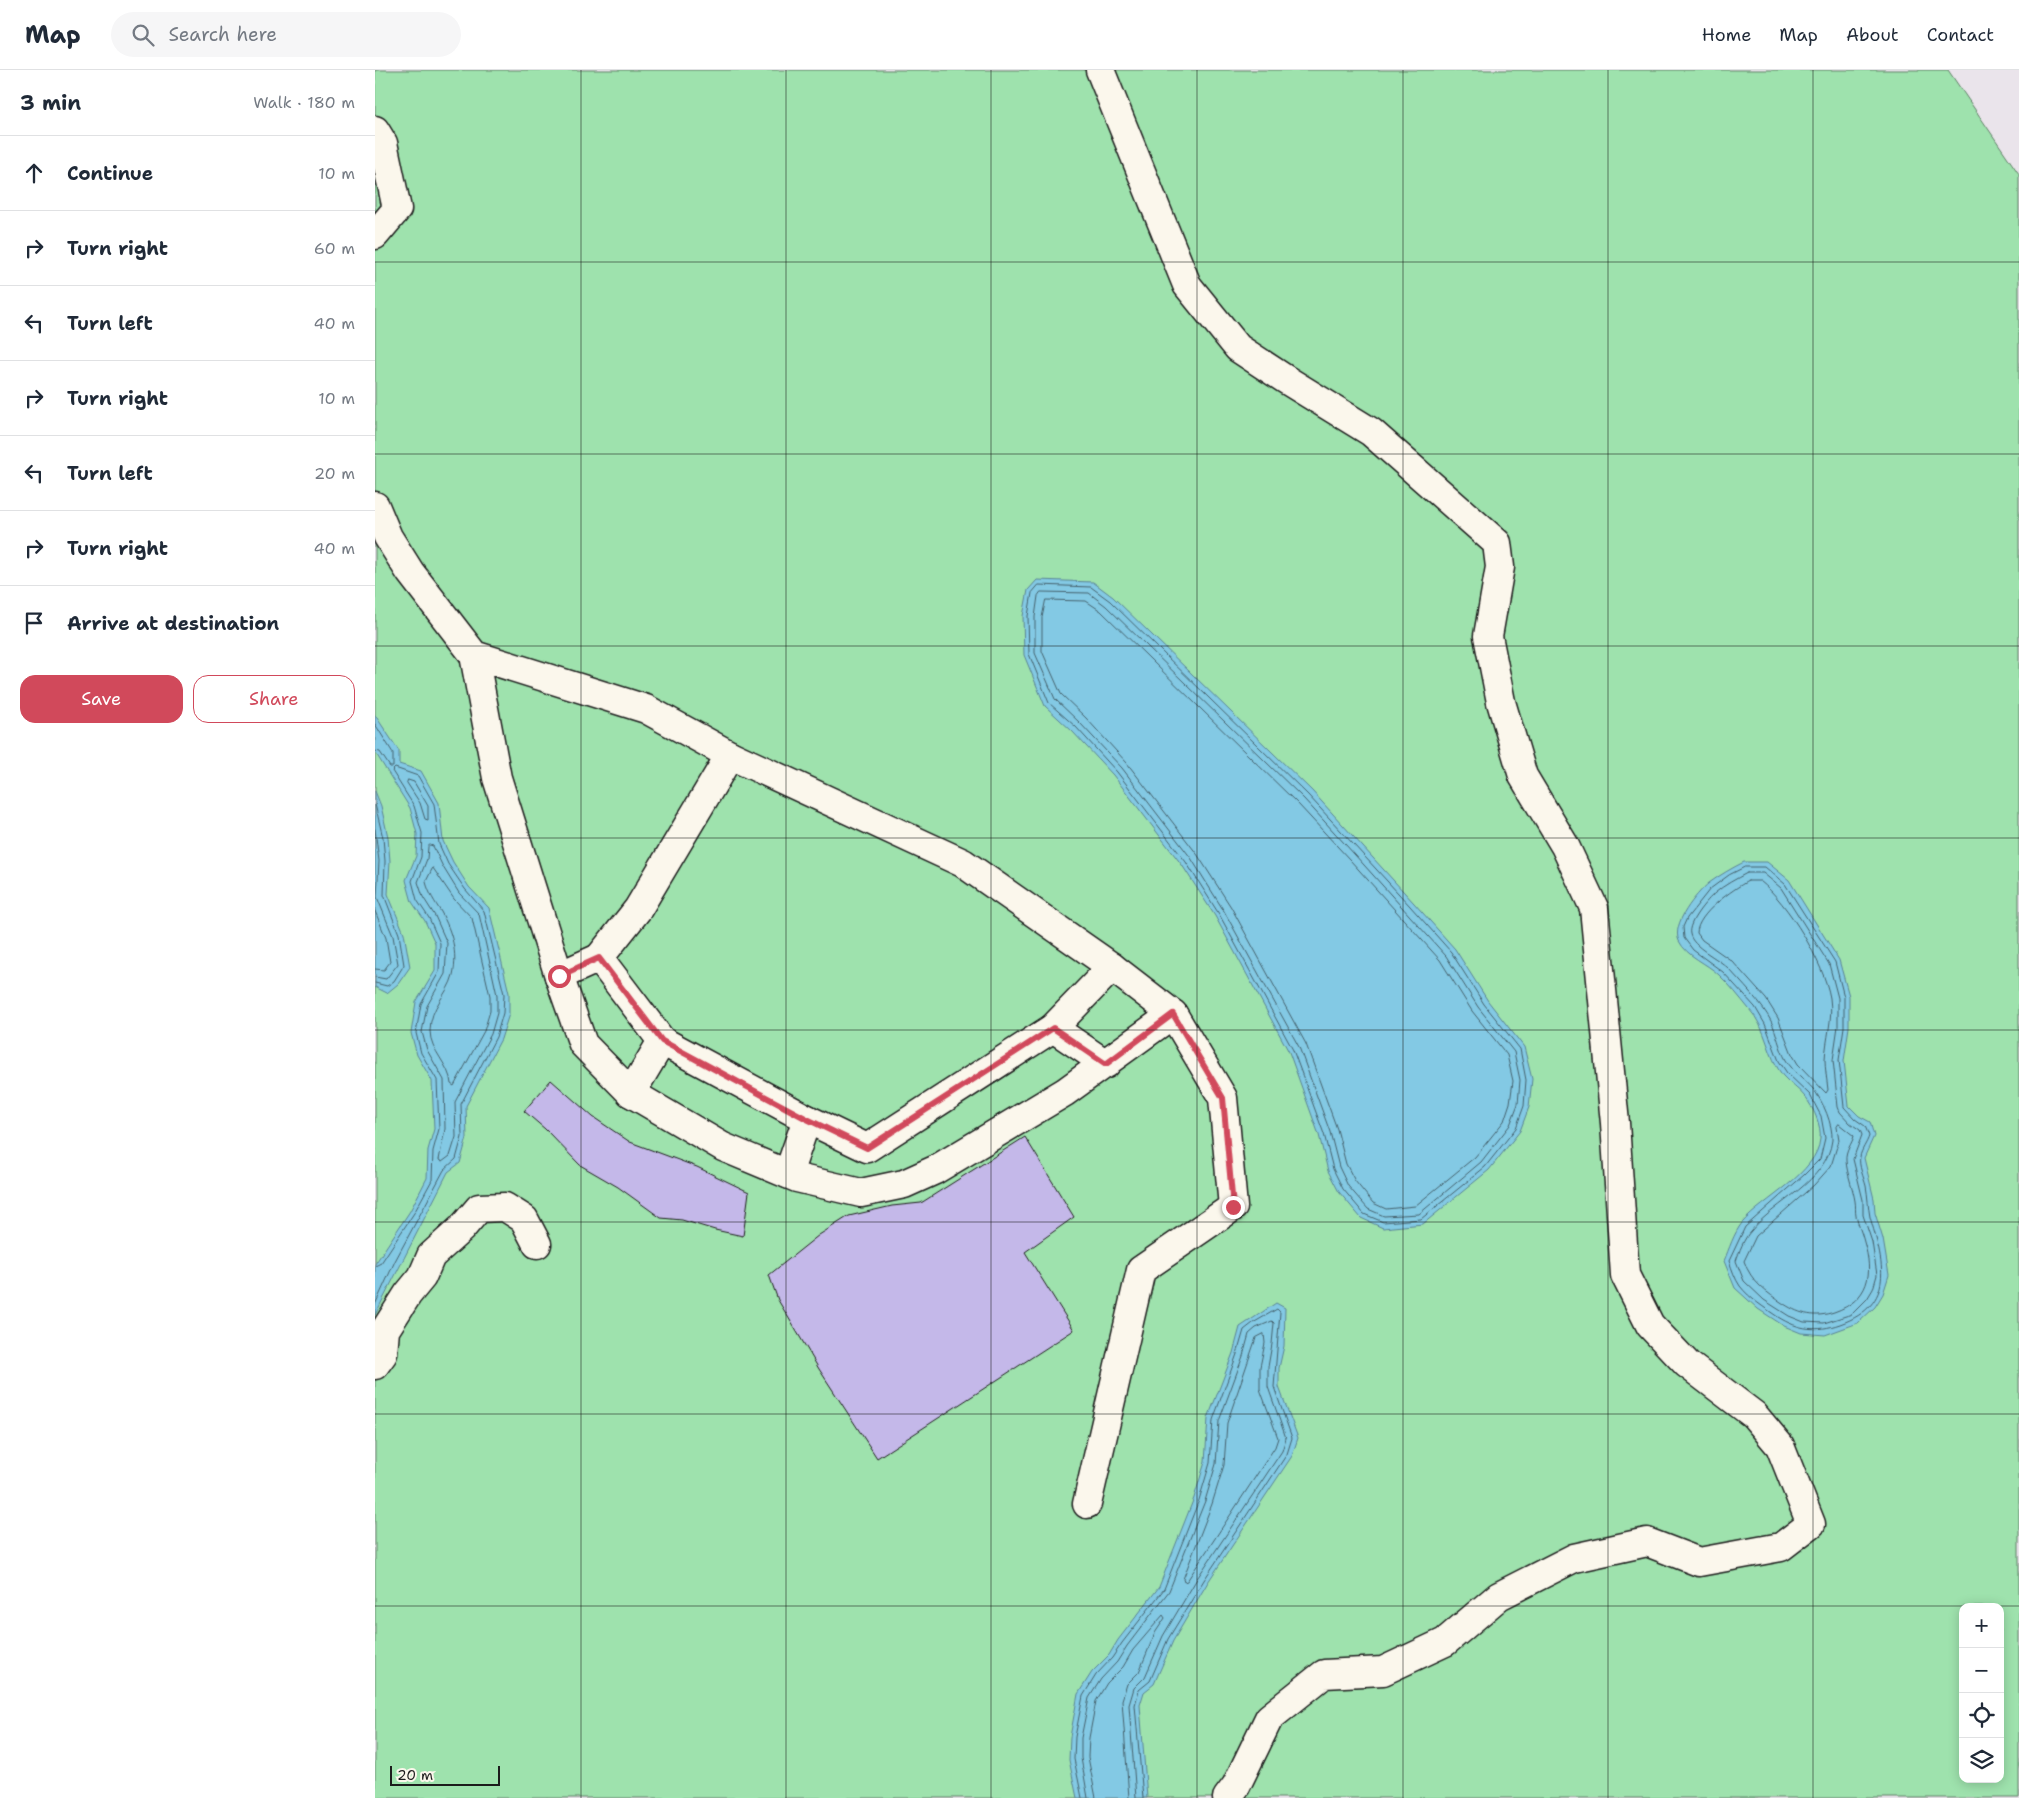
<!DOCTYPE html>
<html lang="en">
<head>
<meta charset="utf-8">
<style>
  body { margin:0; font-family:"Shantell Sans",sans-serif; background:#f6f6f7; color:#1f2937 }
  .controls { position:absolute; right:15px; bottom:15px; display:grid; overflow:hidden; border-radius:10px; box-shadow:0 2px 12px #0003 }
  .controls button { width:45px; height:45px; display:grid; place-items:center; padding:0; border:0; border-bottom:1px solid #e0e1e3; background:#fff; color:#1f2937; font:25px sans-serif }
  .scale { position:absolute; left:15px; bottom:12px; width:110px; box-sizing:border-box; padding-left:5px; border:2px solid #1c1c1c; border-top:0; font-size:14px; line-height:18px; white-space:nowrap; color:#1c1c1c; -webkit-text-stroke:4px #fbf7ec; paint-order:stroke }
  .stop { position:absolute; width:15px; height:15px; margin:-11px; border:4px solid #d1495b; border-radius:50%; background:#fff }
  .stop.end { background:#d1495b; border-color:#fff; box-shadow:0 1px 5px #0008 }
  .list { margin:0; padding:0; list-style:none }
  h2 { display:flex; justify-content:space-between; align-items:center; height:65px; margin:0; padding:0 20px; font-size:21px }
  h2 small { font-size:16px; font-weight:400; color:#747a83 }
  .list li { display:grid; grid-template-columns:32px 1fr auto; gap:15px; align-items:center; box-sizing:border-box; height:75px; padding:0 20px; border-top:1px solid #e0e1e3 }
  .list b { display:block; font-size:19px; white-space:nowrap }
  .list em { font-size:16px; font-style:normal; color:#747a83 }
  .actions { display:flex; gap:10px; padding:15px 20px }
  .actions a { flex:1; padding:11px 0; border:1px solid #d1495b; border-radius:15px; text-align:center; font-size:18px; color:#d1495b }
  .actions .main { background:#d1495b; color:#fff }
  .icon { flex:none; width:28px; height:28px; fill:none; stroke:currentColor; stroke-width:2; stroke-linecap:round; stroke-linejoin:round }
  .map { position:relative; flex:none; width:1644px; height:1728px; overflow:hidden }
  header { display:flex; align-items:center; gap:30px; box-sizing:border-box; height:70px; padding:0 25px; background:#fff; border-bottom:1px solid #e0e1e3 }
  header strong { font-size:24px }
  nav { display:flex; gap:28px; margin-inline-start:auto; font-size:18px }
  .search { width:350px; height:45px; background:#f6f6f7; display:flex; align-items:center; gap:12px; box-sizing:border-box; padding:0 18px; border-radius:28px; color:#747a83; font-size:19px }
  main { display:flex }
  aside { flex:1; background:#fff }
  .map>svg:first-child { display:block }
</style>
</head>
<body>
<header>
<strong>Map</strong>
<div class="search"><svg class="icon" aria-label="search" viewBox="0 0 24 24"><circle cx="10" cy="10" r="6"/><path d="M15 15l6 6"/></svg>Search here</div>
<nav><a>Home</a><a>Map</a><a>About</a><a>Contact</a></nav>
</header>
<main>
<aside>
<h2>3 min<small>Walk · 180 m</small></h2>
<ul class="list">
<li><svg class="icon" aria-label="ahead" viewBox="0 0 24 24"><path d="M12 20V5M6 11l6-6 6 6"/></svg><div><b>Continue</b></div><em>10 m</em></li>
<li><svg class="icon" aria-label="right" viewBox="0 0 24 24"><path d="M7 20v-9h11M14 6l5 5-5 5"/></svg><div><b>Turn right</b></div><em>60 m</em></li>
<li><svg class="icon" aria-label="left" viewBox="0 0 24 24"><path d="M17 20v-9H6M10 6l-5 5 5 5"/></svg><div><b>Turn left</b></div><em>40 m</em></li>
<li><svg class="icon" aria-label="right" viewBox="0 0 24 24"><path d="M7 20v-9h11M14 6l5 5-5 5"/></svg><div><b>Turn right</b></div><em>10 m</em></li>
<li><svg class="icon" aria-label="left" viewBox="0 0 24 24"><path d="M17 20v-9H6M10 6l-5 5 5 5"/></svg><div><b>Turn left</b></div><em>20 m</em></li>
<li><svg class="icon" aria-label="right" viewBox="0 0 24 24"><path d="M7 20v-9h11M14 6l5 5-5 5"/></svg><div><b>Turn right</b></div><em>40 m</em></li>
<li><svg class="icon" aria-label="arrive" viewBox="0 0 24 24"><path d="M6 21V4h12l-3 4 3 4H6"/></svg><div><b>Arrive at destination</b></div></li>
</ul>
<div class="actions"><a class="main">Save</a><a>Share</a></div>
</aside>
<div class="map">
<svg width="1644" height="1728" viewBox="0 0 1644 1728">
  <rect width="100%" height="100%" fill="#eae4eb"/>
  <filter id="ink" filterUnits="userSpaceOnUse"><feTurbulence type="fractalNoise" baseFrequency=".02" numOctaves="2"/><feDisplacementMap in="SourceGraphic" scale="10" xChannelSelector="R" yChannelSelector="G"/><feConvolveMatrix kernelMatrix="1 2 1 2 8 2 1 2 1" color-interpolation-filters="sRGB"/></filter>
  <g filter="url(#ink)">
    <!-- green -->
    <path fill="#9ee2ad" stroke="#5d7f64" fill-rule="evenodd" d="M0,0H1573L1644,104V1728H0ZM1588,1537H1625V1709H1588Z"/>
    <!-- water -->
    <g fill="#83c9e4" stroke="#5a8494">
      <polygon points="662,510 718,512 738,527 937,721 1039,833 1080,879 1113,931 1149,977 1157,1009 1154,1037 1145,1061 1114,1100 1048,1154 1008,1158 986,1148 964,1122 953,1101 944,1065 914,982 840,846 807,795 738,705 697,661 670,636 649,585 648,546 653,520"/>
      <polygon points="0,645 24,681 24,694 46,701 64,733 68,771 78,792 94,817 114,838 134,923 134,944 126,969 91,1036 92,1068 85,1093 73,1102 0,1245 0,1194 35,1141 52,1108 53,1080 59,1059 57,1011 42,985 36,963 41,932 60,901 60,873 50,851 37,832 31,810 41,786 42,764 35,738 0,682"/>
      <polygon points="0,721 6,736 13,767 15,791 13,824 29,863 35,897 23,914 12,923 0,917"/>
      <path d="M1369,792H1392L1414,810L1464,890L1474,926V957L1469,991L1474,1036L1484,1046L1495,1052L1499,1066L1489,1088L1499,1129L1500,1143L1508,1169L1514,1205L1508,1224L1500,1237L1483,1253L1450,1265L1426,1263L1409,1256L1383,1239L1360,1218L1349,1191C1354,1179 1359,1163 1367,1153C1388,1129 1442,1103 1445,1069C1447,1056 1438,1037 1430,1027C1424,1019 1415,1014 1408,1006C1392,986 1392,958 1374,939C1365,928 1355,915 1344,905C1332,893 1312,887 1304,871C1296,854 1321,824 1334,813C1345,805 1357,798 1369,792Z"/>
      <polygon points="901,1233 910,1238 909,1276 904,1298 904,1317 923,1368 917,1386 833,1512 798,1571 779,1614 769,1622 765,1635 772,1728 702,1728 694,1690 695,1667 703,1624 717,1602 734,1585 743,1570 784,1517 819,1428 830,1392 833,1348 858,1283 865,1257"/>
    </g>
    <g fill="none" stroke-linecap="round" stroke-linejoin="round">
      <!-- shore -->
      <g stroke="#45616c" stroke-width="1">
        <polygon points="664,515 716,517 735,531 933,725 1035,836 1076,882 1109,934 1145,979 1151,1010 1149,1036 1141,1058 1110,1097 1046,1149 1008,1152 989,1144 968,1119 958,1099 949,1064 918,980 844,844 811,792 742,702 701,657 674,633 654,584 653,546 657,523"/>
        <polygon points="666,522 714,523 731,536 929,729 980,785 1071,886 1103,937 1139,982 1145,1010 1143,1034 1135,1055 1106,1092 1044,1144 1009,1146 993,1139 973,1116 964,1097 955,1062 924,977 849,841 816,788 747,698 705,653 680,629 660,583 660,547 663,526"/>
        <polygon points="671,530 711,531 726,541 923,734 975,790 1065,890 1097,941 1132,985 1138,1011 1135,1033 1129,1051 1100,1087 1040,1136 1011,1139 998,1133 980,1111 971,1094 962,1059 931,974 856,837 822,784 752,693 711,648 686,624 667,581 667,548"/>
        <polyline points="0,654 18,683 18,697 15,697 5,682 0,681"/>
        <polygon points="33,710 39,712 53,736 53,750 50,749 45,733 32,713"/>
        <polyline points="0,734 8,768 10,791 9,825 24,864 29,895 19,911 12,916 0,913"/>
        <polyline points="0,759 4,791 2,827 18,866 23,894 11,909 0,907"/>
        <polygon points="55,775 58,776 68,797 84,823 104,844 122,925 122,943 116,964 80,1032 81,1067 75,1086 67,1092 64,1090 70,1059 69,1010 52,980 47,962 52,936 70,904 72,873 60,846 48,827 43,812 52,789 53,777"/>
        <path d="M1370,797H1390L1410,814L1460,892L1469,927V957L1464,990L1469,1037L1480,1049L1490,1056L1494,1066C1492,1073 1486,1080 1485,1087C1483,1095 1489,1108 1491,1116C1493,1126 1493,1137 1495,1147C1508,1192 1522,1234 1465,1254C1442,1262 1424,1260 1403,1247C1390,1238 1375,1229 1365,1216C1360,1209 1357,1199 1354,1191L1370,1157L1429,1105L1445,1089L1450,1068L1446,1046L1435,1025L1412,1003L1404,991L1390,954L1380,937L1348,902L1318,880L1309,868L1308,857L1312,848L1335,819L1354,805Z"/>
        <path d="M58,798L79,829L97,848L115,926V941L109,961L79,1016L76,1014C75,995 55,981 55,961C55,936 73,925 78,905C83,883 77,862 66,842C60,832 54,824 51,812Z"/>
        <path d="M1372,803H1388L1406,818L1454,894L1463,928V956L1458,990L1463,1037L1465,1042L1475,1053L1485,1060L1487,1065L1478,1089L1488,1130V1145L1497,1172L1502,1205L1498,1219L1492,1229L1477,1244L1449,1253L1429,1252L1414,1246L1389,1230L1369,1211L1361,1191C1364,1182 1369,1168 1376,1161C1400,1131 1452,1112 1457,1070C1458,1054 1448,1032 1439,1020C1430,1009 1418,1002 1411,990C1404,978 1402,963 1396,951C1388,935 1366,912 1353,898C1343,888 1317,877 1315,864C1312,853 1332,830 1340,823C1349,815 1361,809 1372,803Z"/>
        <path d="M1373,811H1385C1413,833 1449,893 1455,928C1458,949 1451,969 1450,989C1450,999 1452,1010 1453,1020L1451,1023L1423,994L1417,984L1403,948L1391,929L1357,891L1327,870L1322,863C1322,844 1358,819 1373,811Z"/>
        <polyline points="0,841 11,868 15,892 9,900 0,899"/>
        <path d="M1464,1054L1479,1066C1477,1074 1470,1081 1471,1091C1472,1104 1478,1118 1480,1131C1481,1136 1480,1141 1481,1146C1483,1155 1487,1163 1489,1172C1499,1204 1494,1230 1459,1242C1441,1248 1426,1245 1409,1234C1392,1223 1376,1212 1369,1191L1381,1166L1439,1115L1456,1096L1464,1070L1462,1057Z"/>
        <polyline points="0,1196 6,1193 39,1143 57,1110 58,1081 64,1059 62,1010 46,983 41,963 46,934 64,902 65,873 54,848 42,830 37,811 46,787 47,763 39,736 17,701 20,698 43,706 59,734 64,774 73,794 90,819 109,841 129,924 128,943 121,967 86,1034 87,1067 81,1089 69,1100 20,1191 0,1235"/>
        <polygon points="889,1264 890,1273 885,1297 885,1319 903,1368 900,1377 812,1511 809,1512 808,1509 837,1434 849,1395 852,1353 881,1268"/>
        <polyline points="707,1728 699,1689 700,1667 708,1626 721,1605 737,1588 747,1573 789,1519 824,1430 835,1393 838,1350 862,1284 869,1260 878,1253 902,1239 905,1242 899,1317 917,1368 912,1384 829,1510 793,1569 775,1611 764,1620 760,1635 768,1728"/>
        <polyline points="713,1728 706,1688 706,1668 714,1628 726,1609 742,1592 752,1576 794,1521 830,1431 841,1394 844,1351 868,1286 874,1264 881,1258 897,1251 899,1253 897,1274 893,1297 893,1317 911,1368 907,1381 823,1507 788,1566 770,1607 759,1618 754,1635 761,1728"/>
        <polyline points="721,1728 713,1687 714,1668 721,1631 732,1613 748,1597 758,1580 788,1545 790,1548 780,1563 764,1602 752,1614 747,1630 754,1728"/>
      </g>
    </g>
    <!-- building -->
    <g fill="#c4b8e9" stroke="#1c1c1c">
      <polygon points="176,1010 218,1047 255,1072 322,1097 374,1122 368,1166 340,1160 307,1150 286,1148 243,1117 205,1095 170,1059 149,1041"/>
      <polygon points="650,1067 699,1147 650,1182 699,1260 502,1388 444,1299 403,1230 394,1205 444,1165 474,1146 517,1136 546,1133"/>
    </g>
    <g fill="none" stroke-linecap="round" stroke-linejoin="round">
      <defs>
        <g id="minor">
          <polyline points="725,0 812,215 863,278 910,309 996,362 1122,473 1125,497 1113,566 1126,632 1148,706 1190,776 1219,838 1240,1053 1250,1205 1275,1255 1312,1294 1379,1345 1405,1376 1436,1454 1406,1477 1324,1492 1272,1472 1199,1488 1124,1526 1070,1572 1008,1601 949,1604 894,1648 861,1716 852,1728"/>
          <polyline points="0,60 8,73 22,139 0,165"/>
          <polyline points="0,436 13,467 35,502 99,585 122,708 184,906 208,974 256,1023 348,1077 422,1108 486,1123 529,1114 560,1100 690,1022 798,944 737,897 588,793 355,685 271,639 99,585"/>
          <polyline points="224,888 263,839 355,685"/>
          <polyline points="184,906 224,888 287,971 432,1049 413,1104"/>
          <polyline points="678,958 731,994"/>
          <polyline points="256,1023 287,971"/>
          <polyline points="432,1049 492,1078 678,958 737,897"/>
          <polyline points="0,1295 8,1284 10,1260 33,1224 47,1207 56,1186 87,1158 104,1138 130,1137 149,1149 162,1174"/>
          <polyline points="712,1434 766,1200 858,1137 848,1028 798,944"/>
        </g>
      </defs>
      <!-- minor casing -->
      <use href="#minor" stroke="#1c1c1c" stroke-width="31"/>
      <!-- minor -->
      <use href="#minor" stroke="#fbf7ec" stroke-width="28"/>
    </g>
  </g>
  <g fill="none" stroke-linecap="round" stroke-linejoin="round" filter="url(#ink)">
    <!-- route -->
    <polyline stroke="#d1495b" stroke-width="6" points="184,906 224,888 287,971 432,1049 492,1078 678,958 731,994 798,944 848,1028 858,1137"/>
  </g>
  <!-- grid -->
  <path fill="none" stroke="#1c1c1c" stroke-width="1" stroke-opacity="0.55" d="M206,0V1728M411,0V1728M616,0V1728M822,0V1728M1028,0V1728M1233,0V1728M1438,0V1728M0,192H1644M0,384H1644M0,576H1644M0,768H1644M0,960H1644M0,1152H1644M0,1344H1644M0,1536H1644"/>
</svg>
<div class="controls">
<button>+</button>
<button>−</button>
<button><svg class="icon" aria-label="locate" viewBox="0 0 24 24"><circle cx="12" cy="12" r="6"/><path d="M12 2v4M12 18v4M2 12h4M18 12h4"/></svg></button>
<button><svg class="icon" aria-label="layers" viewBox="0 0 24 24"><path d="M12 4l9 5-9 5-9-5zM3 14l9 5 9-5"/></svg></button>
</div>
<div class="scale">20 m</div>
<div class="stop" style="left:184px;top:906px"></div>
<div class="stop end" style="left:858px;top:1137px"></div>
</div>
</main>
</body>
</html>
